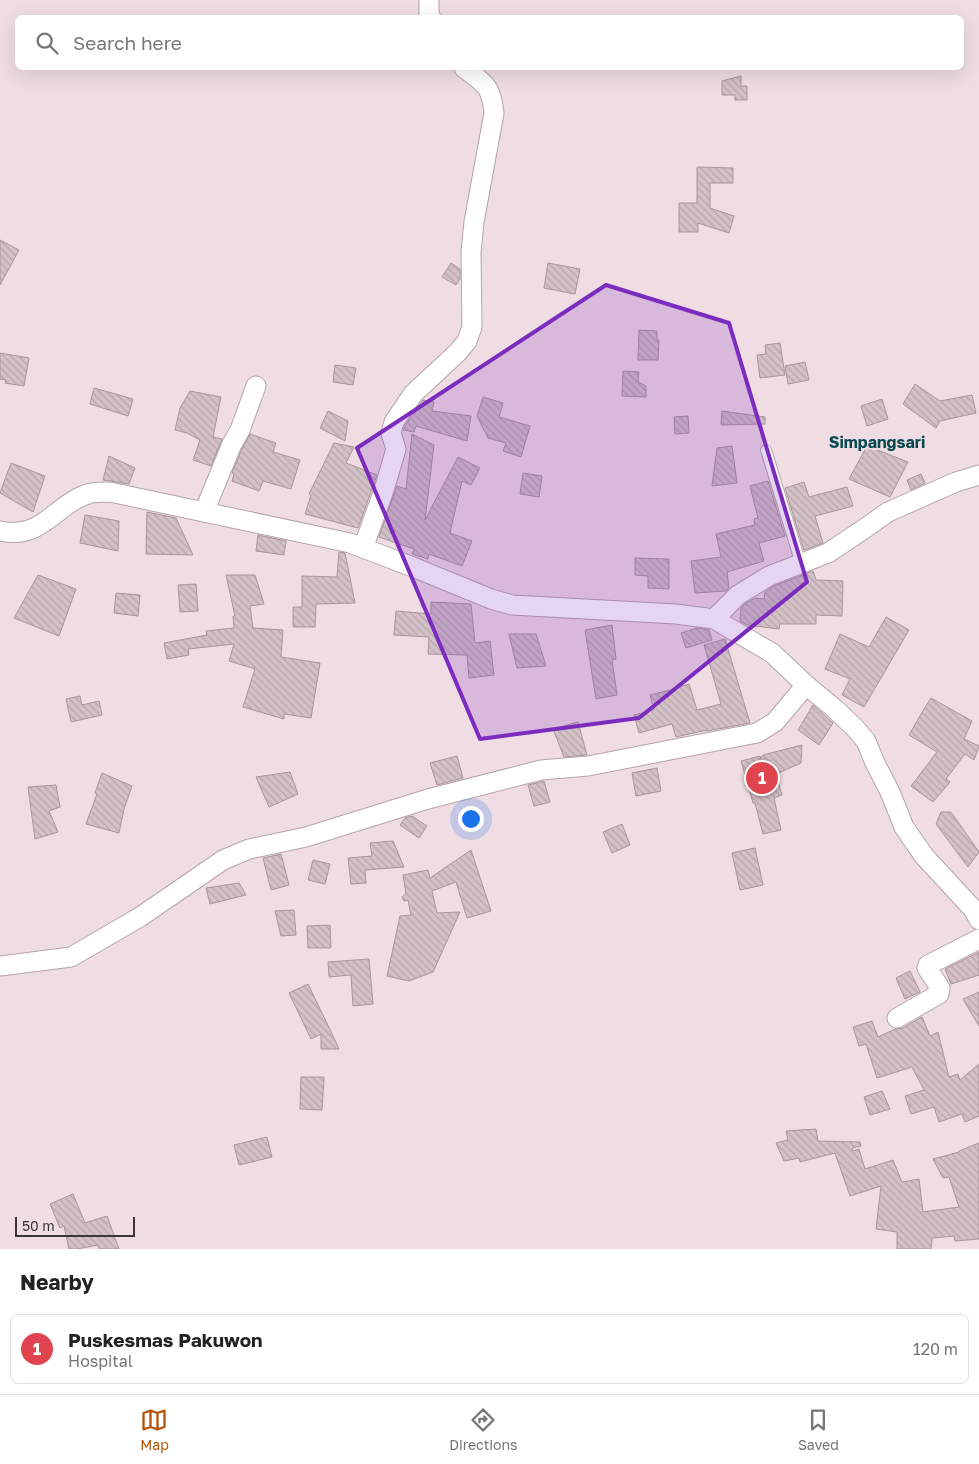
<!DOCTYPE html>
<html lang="en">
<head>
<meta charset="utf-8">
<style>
  body { margin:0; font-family:"Golos Text",sans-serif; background:#f2f2f2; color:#222 }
  .scale { position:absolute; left:15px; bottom:12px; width:120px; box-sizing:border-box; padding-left:5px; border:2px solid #3b3436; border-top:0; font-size:14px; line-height:18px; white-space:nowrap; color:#3b3436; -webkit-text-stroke:4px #efdde3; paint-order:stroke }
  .you { position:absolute; left:470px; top:818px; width:18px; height:18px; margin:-12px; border:4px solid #fff; border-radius:50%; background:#1a73e8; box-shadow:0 0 0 8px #1a73e833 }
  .badge { display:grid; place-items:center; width:32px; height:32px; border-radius:50%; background:#b45309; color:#fff; font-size:16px; font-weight:700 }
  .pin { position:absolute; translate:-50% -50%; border:2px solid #fff; box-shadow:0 1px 5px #0006 }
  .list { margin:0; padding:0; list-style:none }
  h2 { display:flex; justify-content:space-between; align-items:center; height:65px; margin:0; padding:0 20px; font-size:21px }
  h2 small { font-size:16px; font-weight:400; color:#767676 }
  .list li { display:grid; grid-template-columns:32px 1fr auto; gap:15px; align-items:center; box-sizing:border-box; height:70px; margin:0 10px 10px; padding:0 10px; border:1px solid #e0e0e0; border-radius:8px }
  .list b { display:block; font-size:19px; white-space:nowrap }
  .list p { margin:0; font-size:16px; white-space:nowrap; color:#767676 }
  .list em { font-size:16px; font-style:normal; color:#767676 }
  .icon { flex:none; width:28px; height:28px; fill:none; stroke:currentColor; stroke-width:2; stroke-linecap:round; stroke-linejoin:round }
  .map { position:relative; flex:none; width:979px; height:1249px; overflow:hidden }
  .search { position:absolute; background:#fff; box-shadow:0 5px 20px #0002; left:15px; right:15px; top:15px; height:55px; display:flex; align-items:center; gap:12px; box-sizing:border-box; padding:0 18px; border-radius:8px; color:#767676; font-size:19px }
  .sheet { height:145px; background:#fff }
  nav { display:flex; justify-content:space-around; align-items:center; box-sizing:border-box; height:70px; border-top:1px solid #e0e0e0; background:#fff; font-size:14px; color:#767676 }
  nav a { display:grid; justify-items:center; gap:2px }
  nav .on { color:#b45309 }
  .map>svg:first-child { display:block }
</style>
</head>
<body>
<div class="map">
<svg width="979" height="1249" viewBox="0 0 979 1249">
  <defs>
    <pattern id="building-back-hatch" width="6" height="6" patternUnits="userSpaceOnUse" patternTransform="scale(1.25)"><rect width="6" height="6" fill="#d3c1c7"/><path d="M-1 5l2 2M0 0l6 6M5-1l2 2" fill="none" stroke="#b6a6ac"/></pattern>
  </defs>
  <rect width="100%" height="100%" fill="#efdde3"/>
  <!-- building -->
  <g fill="url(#building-back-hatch)" stroke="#a6959b">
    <polygon points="741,76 741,86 747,86 747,100 735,100 735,95 722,95 722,81"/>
    <polygon points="697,167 733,168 733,183 710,183 710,208 734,216 729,233 698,223 698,232 679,232 679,203 697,203"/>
    <polygon points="0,240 19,250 0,285"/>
    <polygon points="451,263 460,269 460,279 456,285 442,277"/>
    <polygon points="548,263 580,269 575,294 544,288"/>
    <polygon points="639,330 657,331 657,340 659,340 658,360 638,360"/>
    <polygon points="780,343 785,375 760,378 757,355 766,354 765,345"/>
    <polygon points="0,353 29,358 24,386 5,383 6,380 0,379"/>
    <polygon points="805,362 809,380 788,384 785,366"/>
    <polygon points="335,365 356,368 353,385 333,382"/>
    <polygon points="623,371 639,372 638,382 646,386 646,397 622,396"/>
    <polygon points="915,384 940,401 972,395 976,413 940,421 936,428 903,404"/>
    <polygon points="94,388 133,399 128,416 90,404"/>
    <polygon points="190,391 221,397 213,437 222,439 211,466 193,460 200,440 187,433 175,430 180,408"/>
    <polygon points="483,397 503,403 499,417 530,426 521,457 503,451 506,443 488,438 477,416"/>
    <polygon points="882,399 888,419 867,426 861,406"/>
    <polygon points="423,400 434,402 432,411 471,416 467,441 416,426 414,432 403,430 413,413 415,414 416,409"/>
    <polygon points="328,411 348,421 345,441 320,428"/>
    <polygon points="722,411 765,417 765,424 721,425"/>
    <polygon points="688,416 689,433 675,434 674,417"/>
    <polygon points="250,434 276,443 273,452 300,460 291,489 263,481 259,491 232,481 234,474 232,473 242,449"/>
    <polygon points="412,434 434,445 425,520 458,457 480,468 471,485 462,481 450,533 472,541 462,566 429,554 428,559 412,554 414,549 379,537 397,486 406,489"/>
    <polygon points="334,443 354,447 346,463 377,475 358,528 305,514 311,495 309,494"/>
    <polygon points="732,446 737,483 712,486 717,448"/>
    <polygon points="867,446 908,462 890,497 849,479"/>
    <polygon points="109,456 135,468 129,484 103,480"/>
    <polygon points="11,463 45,476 33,512 0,493"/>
    <polygon points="523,473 542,476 539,497 520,494"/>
    <polygon points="921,474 925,483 911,490 907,480"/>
    <polygon points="768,481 785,536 759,543 764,561 727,572 729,588 726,591 695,593 691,561 721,557 716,534 755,525 754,519 758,518 750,486"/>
    <polygon points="804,482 809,497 847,487 853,506 815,516 823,543 804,550 785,488"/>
    <polygon points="147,512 176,518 193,555 146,554"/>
    <polygon points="85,515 119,521 118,551 80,543"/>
    <polygon points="258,535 286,541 284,555 256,551"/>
    <polygon points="339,552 345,553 355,603 316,604 315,627 293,627 293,607 302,607 302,576 337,577"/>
    <polygon points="635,558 669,559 669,589 648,588 648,576 635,575"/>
    <polygon points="813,571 816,580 843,581 842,616 816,615 816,624 780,624 779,629 747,625 740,621 741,608 745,604 755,598 764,599 765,592 774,586"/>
    <polygon points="38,575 76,589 59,636 14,618"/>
    <polygon points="226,575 255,575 264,604 250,606 253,628 283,630 281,657 320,663 311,718 284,714 284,719 243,707 255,669 229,661 234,644 188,649 189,655 167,659 164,643 207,635 206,631 234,628 233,616 235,616"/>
    <polygon points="196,584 198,611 180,612 178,585"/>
    <polygon points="116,593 140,595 138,616 114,613"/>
    <polygon points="431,602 471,604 475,643 490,641 494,675 469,678 467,655 428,654 429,637 394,635 396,611 431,614"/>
    <polygon points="886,617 909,630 864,707 842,695 850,679 825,669 840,634 869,647"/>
    <polygon points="612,625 616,659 612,660 617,695 596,699 585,630"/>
    <polygon points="697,628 709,630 712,640 686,648 681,633"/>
    <polygon points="509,634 536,634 546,666 517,668"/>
    <polygon points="725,639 750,723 707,731 707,730 676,737 672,724 639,733 634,715 654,710 650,695 670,690 689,684 697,710 721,704 704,645"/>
    <polygon points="80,696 82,705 99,701 102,715 71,722 66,699"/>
    <polygon points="931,698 972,721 964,739 979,746 974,760 965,754 946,779 950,782 933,802 911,786 937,752 909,735 924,709"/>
    <polygon points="813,705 833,723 819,745 798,730"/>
    <polygon points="578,722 587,755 564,757 553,729"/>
    <polygon points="802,745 801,763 776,774 782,795 774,798 781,830 763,834 755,803 753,803 741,761 760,756 761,759 763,755"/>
    <polygon points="457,756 463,778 437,785 430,763"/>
    <polygon points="657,768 661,791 636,796 632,773"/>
    <polygon points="290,772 298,794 269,807 256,777"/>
    <polygon points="102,773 132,786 124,809 119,833 86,824 97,794 95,793"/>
    <polygon points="544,781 550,802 534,806 528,785"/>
    <polygon points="56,785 60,807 49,811 58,832 35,839 28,787"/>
    <polygon points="941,812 951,812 979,852 968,867 936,824"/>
    <polygon points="412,816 427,826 419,838 400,825 405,818"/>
    <polygon points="622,824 630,845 612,853 603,832"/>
    <polygon points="393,841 404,867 365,870 366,883 351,884 348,858 372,856 370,843"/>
    <polygon points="755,848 763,885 740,890 732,853"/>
    <polygon points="471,850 491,911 467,918 456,882 432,891 437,913 460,912 433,972 409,981 387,976 400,916 411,915 408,900 404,901 402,897 406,894 403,875 428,870 430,878"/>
    <polygon points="281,854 289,885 271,890 263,858"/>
    <polygon points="313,860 330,864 325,884 308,880"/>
    <polygon points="239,883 246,895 210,904 206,888"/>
    <polygon points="294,910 296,935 281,936 275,911"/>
    <polygon points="330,925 331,948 308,948 307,926"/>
    <polygon points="979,952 979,975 951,984 945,969"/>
    <polygon points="369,959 373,1004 353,1006 351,975 329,977 328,962"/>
    <polygon points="910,971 920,992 905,999 896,978"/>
    <polygon points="308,984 334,1038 339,1049 321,1049 321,1034 311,1039 289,993"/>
    <polygon points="979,992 979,1026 963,999"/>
    <polygon points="922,1017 930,1036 938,1032 949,1077 958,1074 960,1080 979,1064 979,1116 965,1122 962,1114 939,1122 934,1107 911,1114 905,1096 924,1090 912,1067 877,1078 866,1044 859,1046 853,1027 872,1021 878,1037 895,1029 903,1028"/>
    <polygon points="301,1077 324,1077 322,1110 300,1109"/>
    <polygon points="882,1091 890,1109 870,1115 864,1097"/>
    <polygon points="816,1129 818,1141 860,1142 861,1146 852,1148 853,1151 859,1149 865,1169 893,1160 902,1182 919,1179 923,1212 959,1207 949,1177 943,1178 933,1159 959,1152 959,1151 979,1143 979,1239 955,1241 954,1236 932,1238 931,1249 897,1249 897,1232 876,1229 881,1186 850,1196 835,1153 800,1162 799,1158 784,1161 776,1143 788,1140 786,1131"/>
    <polygon points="267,1137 272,1157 239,1165 234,1145"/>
    <polygon points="73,1194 85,1223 107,1216 119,1249 99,1249 98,1245 77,1249 69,1249 64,1226 60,1228 50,1204"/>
  </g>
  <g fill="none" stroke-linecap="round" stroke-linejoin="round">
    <defs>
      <polyline id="lane" points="766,450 801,564"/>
      <g id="street">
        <polyline points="429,0 429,13 431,18"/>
        <polyline points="204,512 232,444 240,430 256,386"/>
        <path d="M0,531C43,541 56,502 91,493C97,492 104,492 110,492L350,543L413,567L491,599L512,605L676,614L714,619L772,653L806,685L834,708L855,728L866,741L875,763L890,792L904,827L924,856L973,909L979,920"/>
        <path d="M363,548L384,490L396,449L391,433L394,422L413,394L458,352L467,341L472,327L471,252L474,222L494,113C491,85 485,84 464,68"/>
        <polyline points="714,619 738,595 769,576 828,553 864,529 888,512 956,482 979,475"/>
        <polyline points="0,966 71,957 140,917 223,860 249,849 306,837 428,799 541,770 588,766 757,733 775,722 806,685"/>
        <polyline points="897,1018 939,994 940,988 929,971 927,968 928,965 979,939"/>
      </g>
    </defs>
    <!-- lane casing -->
    <use href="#lane" stroke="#b5a4aa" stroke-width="12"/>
    <!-- street casing -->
    <use href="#street" stroke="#b5a4aa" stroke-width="21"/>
    <!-- lane -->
    <use href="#lane" stroke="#fff" stroke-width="10"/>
    <!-- street -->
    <use href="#street" stroke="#fff" stroke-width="19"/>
  </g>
  <!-- marked area -->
  <path fill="#7b2cbf" fill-opacity="0.2" stroke="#7b2cbf" stroke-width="4" stroke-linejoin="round" d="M606,285L729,323L807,582L639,718L480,739L357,448Z"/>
  <g text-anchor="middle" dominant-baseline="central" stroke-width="4" stroke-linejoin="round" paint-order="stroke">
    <!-- quarter labels -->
    <g font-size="16" font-weight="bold" fill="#08484f" stroke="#efdde3">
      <text x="877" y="442">Simpangsari</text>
    </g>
  </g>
</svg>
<div class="scale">50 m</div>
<div class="you"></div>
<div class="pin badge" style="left:762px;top:778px;background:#e0444e">1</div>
<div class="search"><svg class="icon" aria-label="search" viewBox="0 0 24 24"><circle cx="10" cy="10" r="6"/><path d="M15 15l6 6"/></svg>Search here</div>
</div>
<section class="sheet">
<h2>Nearby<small></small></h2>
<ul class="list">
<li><span class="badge" style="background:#e0444e">1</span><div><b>Puskesmas Pakuwon</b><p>Hospital</p></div><em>120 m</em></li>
</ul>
</section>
<nav>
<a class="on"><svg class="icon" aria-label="map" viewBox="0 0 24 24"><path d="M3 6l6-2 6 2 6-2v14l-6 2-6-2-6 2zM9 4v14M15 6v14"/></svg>Map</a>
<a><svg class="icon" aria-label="directions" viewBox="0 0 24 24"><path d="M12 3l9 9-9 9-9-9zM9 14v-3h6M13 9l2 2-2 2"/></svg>Directions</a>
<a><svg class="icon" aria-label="saved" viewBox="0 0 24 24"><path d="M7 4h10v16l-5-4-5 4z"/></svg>Saved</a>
</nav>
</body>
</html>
